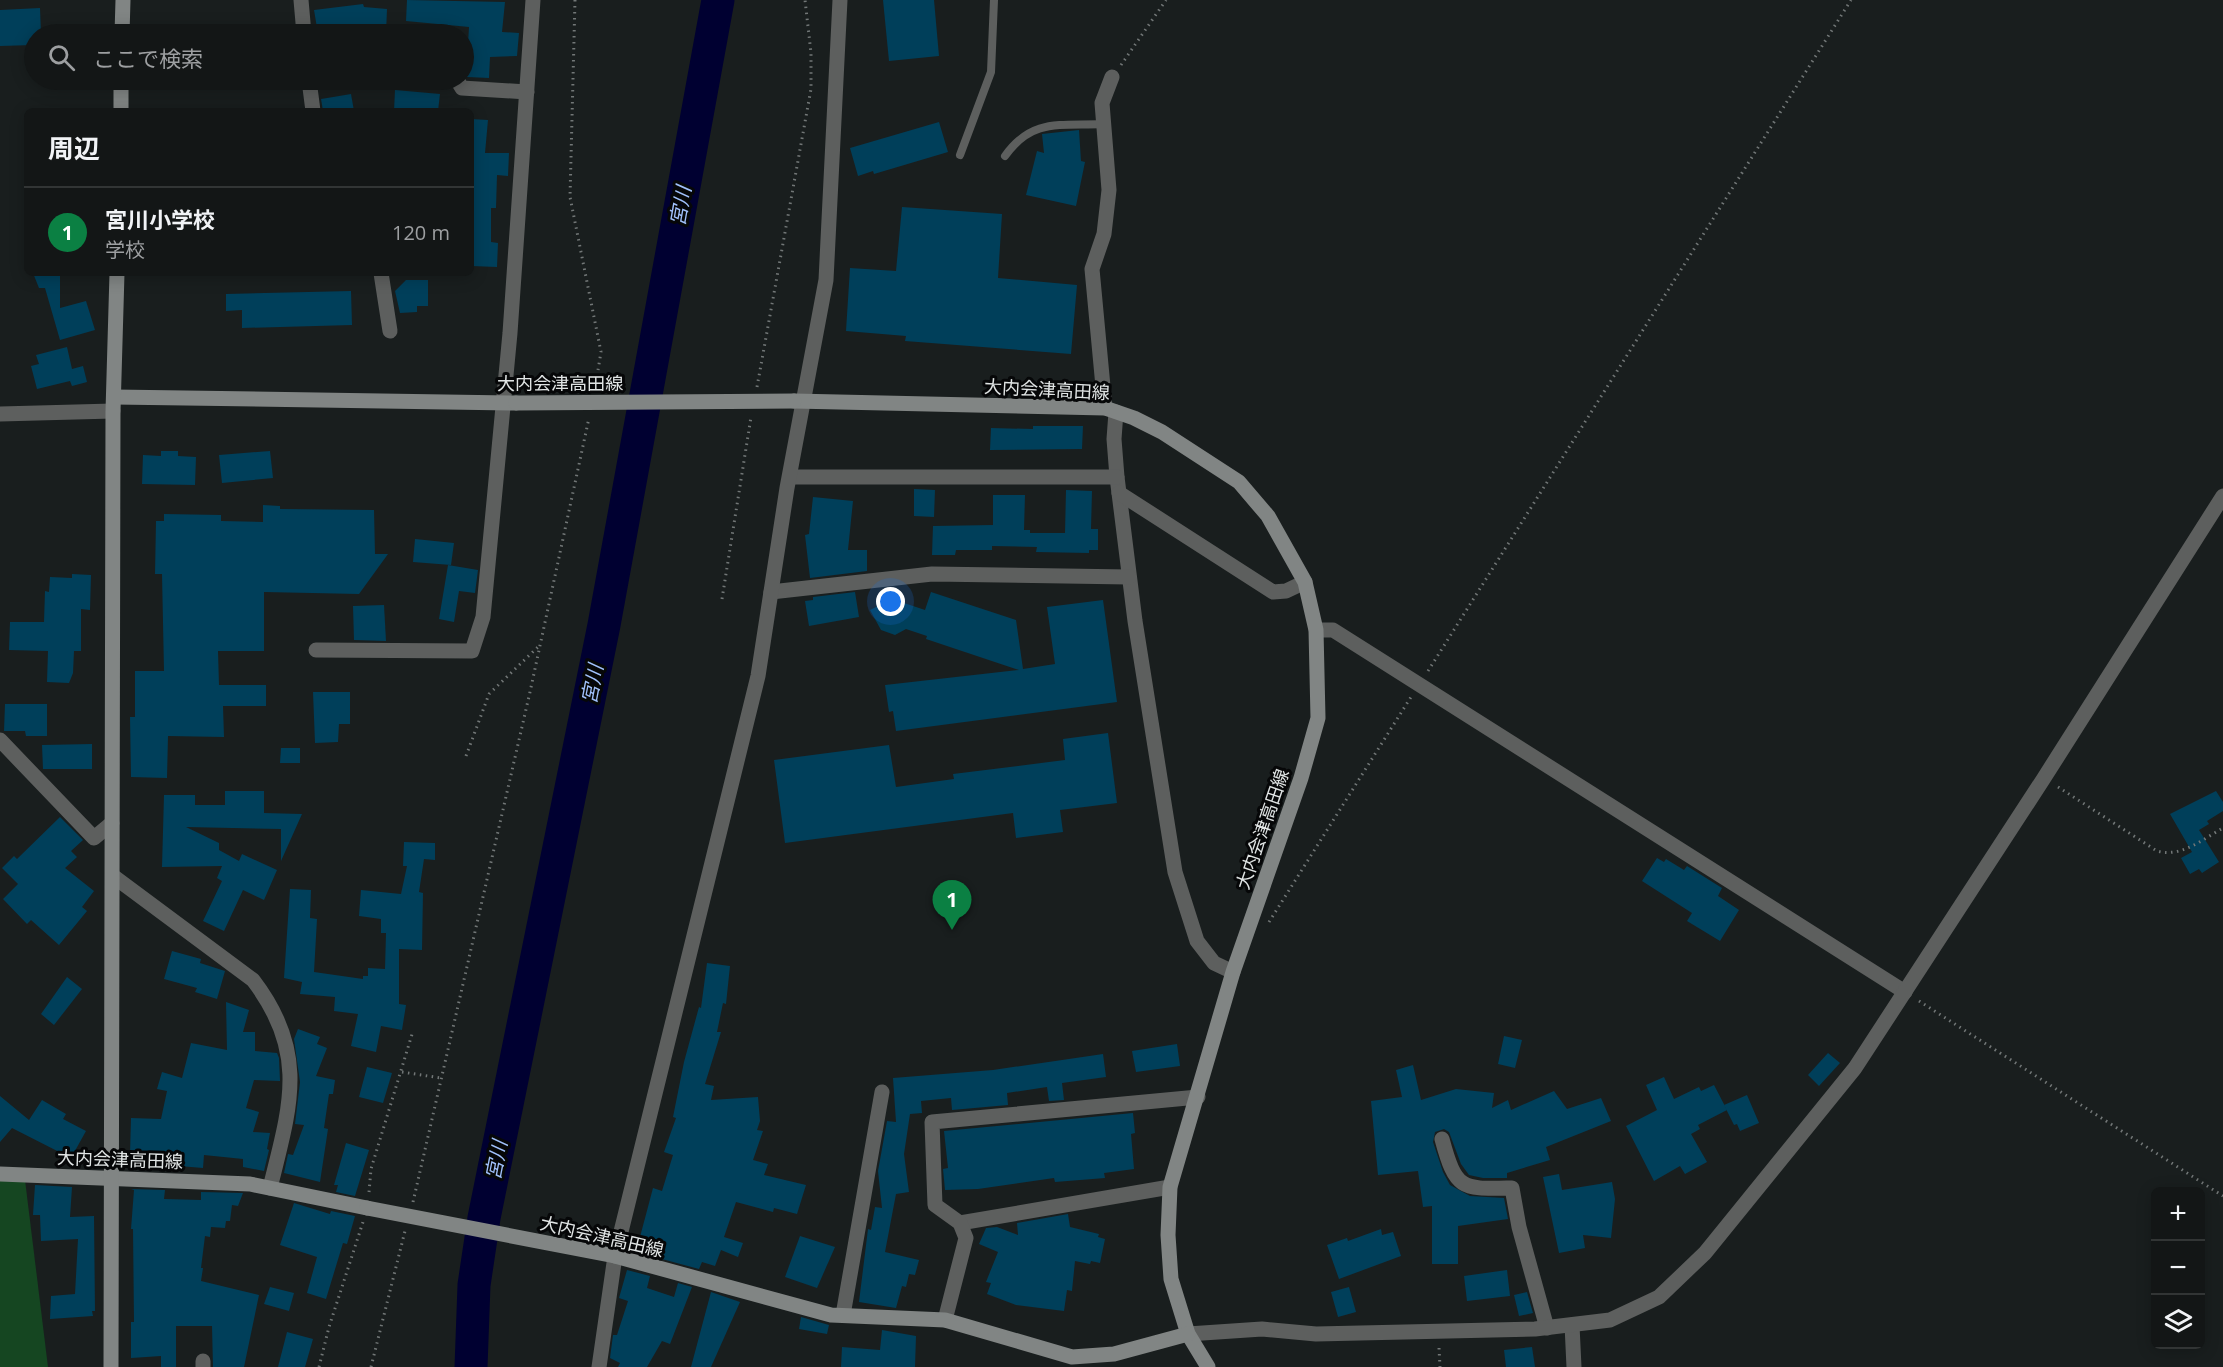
<!DOCTYPE html>
<html lang="ja">
<head>
<meta charset="utf-8">
<style>
  body { margin:0; font-family:"Open Sans","Noto Sans JP",sans-serif; background:#1c1f1f; color:#f1f3f6 }
  .controls { position:absolute; right:18px; bottom:18px; display:grid; overflow:hidden; border-radius:9px; box-shadow:0 3px 15px #0003 }
  .controls button { width:54px; height:54px; display:grid; place-items:center; padding:0; border:0; border-bottom:2px solid #323535; background:#131616; color:#f1f3f6; font:30px sans-serif }
  .you { position:absolute; left:891px; top:602px; width:21px; height:21px; margin:-15px; border:4px solid #fff; border-radius:50%; background:#1a73e8; box-shadow:0 0 0 9px #1a73e833 }
  .badge { display:grid; place-items:center; width:39px; height:39px; border-radius:50%; background:#0b8043; color:#fff; font-size:20px; font-weight:700 }
  .pin { position:absolute; translate:-50% -50px; filter:drop-shadow(0 2px 3px #0008) }
  .pin::after { content:''; position:absolute; top:32px; width:21px; height:18px; background:inherit; clip-path:polygon(0 0,100% 0,50% 100%) }
  .list { margin:0; padding:0; list-style:none }
  h2 { display:flex; justify-content:space-between; align-items:center; height:78px; margin:0; padding:0 24px; font-size:26px }
  h2 small { font-size:20px; font-weight:400; color:#9d9fa1 }
  .list li { display:grid; grid-template-columns:39px 1fr auto; gap:18px; align-items:center; box-sizing:border-box; height:90px; padding:0 24px; border-top:2px solid #323535 }
  .list b { display:block; font-size:22px; white-space:nowrap }
  .list p { margin:0; font-size:20px; white-space:nowrap; color:#9d9fa1 }
  .list em { font-size:20px; font-style:normal; color:#9d9fa1 }
  .icon { flex:none; width:33px; height:33px; fill:none; stroke:currentColor; stroke-width:2; stroke-linecap:round; stroke-linejoin:round }
  .map { position:relative; flex:none; width:2223px; height:1367px; overflow:hidden }
  .search { position:absolute; background:#131616; box-shadow:0 3px 15px #0003; left:24px; top:24px; width:450px; height:66px; display:flex; align-items:center; gap:15px; box-sizing:border-box; padding:0 21px; border-radius:33px; color:#9d9fa1; font-size:22px }
  .panel { position:absolute; background:#131616; box-shadow:0 3px 15px #0003; left:24px; top:108px; width:450px; height:168px; border-radius:9px }
  .map>svg:first-child { display:block }
</style>
</head>
<body>
<div class="map">
<svg width="2223" height="1367" viewBox="0 0 2223 1367">
  <rect width="100%" height="100%" fill="#191e1e"/>
  <!-- green -->
  <polygon fill="#154621" points="0,1179 25,1180 48,1367 0,1367"/>
  <g fill="none" stroke-linecap="round" stroke-linejoin="round">
    <!-- river -->
    <polyline stroke="#000031" stroke-width="33" points="471,1367 474,1285 484,1218 604,625 718,0"/>
  </g>
  <!-- building -->
  <g fill="#003f5a">
    <polygon points="407,0 505,2 502,32 519,33 517,56 490,57 489,78 467,77 464,73 464,60 467,60 469,27 406,21"/>
    <polygon points="883,0 934,0 939,56 889,61"/>
    <polygon points="363,4 364,7 387,9 386,34 367,34 368,30 318,34 314,10"/>
    <polygon points="40,8 41,34 34,34 34,45 0,46 0,10"/>
    <polygon points="395,90 440,94 438,111 394,111"/>
    <polygon points="351,94 354,111 323,111 321,99"/>
    <polygon points="471,119 488,120 485,153 509,153 508,176 497,175 496,208 491,208 491,242 498,243 497,267 471,266"/>
    <polygon points="939,122 948,152 874,174 873,171 858,176 850,148"/>
    <polygon points="1079,130 1081,161 1085,162 1076,206 1026,195 1037,151 1044,153 1042,134"/>
    <polygon points="902,207 1002,214 998,278 1077,285 1071,354 905,341 906,336 846,331 850,268 896,271"/>
    <polygon points="33,273 60,273 60,308 86,301 95,330 60,340 45,288 39,288"/>
    <polygon points="406,280 428,280 428,306 417,306 417,312 400,313 395,291"/>
    <polygon points="351,291 352,325 242,328 242,310 226,311 226,294"/>
    <polygon points="67,347 72,369 83,366 87,382 72,386 70,381 37,389 31,366 39,364 36,355"/>
    <polygon points="1033,426 1083,426 1082,449 990,450 991,428 1033,429"/>
    <polygon points="161,451 178,451 178,456 196,457 195,485 142,484 143,455 161,456"/>
    <polygon points="270,451 273,478 222,483 219,455"/>
    <polygon points="914,489 935,490 934,517 914,516"/>
    <polygon points="1066,490 1092,491 1091,529 1098,529 1098,550 1089,550 1089,553 1036,552 1037,547 992,546 992,550 956,550 955,555 932,555 933,526 993,525 993,495 1025,495 1024,530 1030,530 1030,533 1065,533"/>
    <polygon points="813,497 853,501 848,550 867,550 867,571 810,578 805,535 809,534"/>
    <polygon points="263,505 280,506 280,509 374,510 375,554 388,554 359,594 264,592 264,651 218,651 219,685 266,685 266,706 223,706 224,737 168,736 167,778 131,777 130,717 135,717 135,671 164,671 162,574 155,574 156,521 164,521 164,514 221,515 221,521 263,522"/>
    <polygon points="415,539 454,543 451,565 413,562"/>
    <polygon points="448,565 478,570 475,593 459,591 454,622 439,619"/>
    <polygon points="72,574 91,575 90,610 81,609 81,651 74,651 73,673 69,683 47,682 48,651 9,650 10,622 44,622 45,591 49,592 50,577 72,578"/>
    <polygon points="855,592 859,617 809,626 805,601 813,600 813,597"/>
    <polygon points="931,592 1016,620 1023,669 1055,664 1047,607 1103,600 1117,702 896,731 893,711 889,712 885,685 1019,670 926,639 927,636 906,629 895,635 881,630 870,610 892,599 925,610"/>
    <polygon points="384,605 386,641 354,640 353,606"/>
    <polygon points="313,692 350,692 350,724 339,724 338,742 315,743"/>
    <polygon points="5,704 47,704 47,736 26,736 25,731 4,731"/>
    <polygon points="1108,733 1117,803 1060,810 1063,832 1016,838 1013,813 785,843 774,760 889,745 896,787 954,779 953,774 1065,760 1063,739"/>
    <polygon points="92,744 92,769 43,769 42,745"/>
    <polygon points="281,748 300,748 300,763 280,763"/>
    <polygon points="225,791 264,791 264,813 302,814 281,861 281,829 186,827 219,843 219,850 239,861 242,854 277,870 264,900 243,890 224,931 203,921 222,881 217,878 222,866 162,867 164,795 195,795 195,805 225,805"/>
    <polygon points="2216,791 2223,802 2223,811 2207,821 2209,824 2199,830 2219,862 2202,873 2199,869 2190,874 2181,858 2192,852 2170,814"/>
    <polygon points="60,817 83,840 71,851 77,857 65,868 94,891 82,907 87,911 59,945 31,920 27,924 3,899 18,884 2,868 14,856 17,859"/>
    <polygon points="404,842 435,843 435,860 424,859 419,892 423,893 422,950 399,949 399,1004 406,1005 402,1030 381,1026 376,1052 351,1046 358,1014 334,1011 335,997 300,994 302,982 284,978 290,889 311,890 310,918 317,919 314,972 363,979 363,976 368,976 368,968 385,969 386,933 381,933 381,919 359,916 361,890 401,894 407,866 403,866"/>
    <polygon points="1657,858 1664,862 1666,859 1684,870 1687,866 1722,888 1718,896 1739,910 1720,941 1687,921 1692,913 1642,881"/>
    <polygon points="172,951 201,959 200,963 225,971 217,999 195,992 197,988 164,979"/>
    <polygon points="707,963 730,966 726,1004 723,1003 717,1032 721,1032 705,1084 714,1086 711,1100 758,1097 760,1121 757,1130 763,1131 753,1160 768,1164 764,1175 806,1185 797,1214 774,1208 773,1212 736,1202 724,1237 743,1243 738,1257 721,1250 715,1266 702,1262 699,1269 636,1252 653,1188 662,1191 673,1155 664,1152 676,1118 673,1117 684,1062 699,1007 701,1008"/>
    <polygon points="67,977 82,989 54,1025 41,1014"/>
    <polygon points="226,1002 249,1010 243,1032 255,1032 255,1051 277,1053 279,1058 280,1081 254,1080 246,1108 259,1112 253,1132 270,1133 267,1149 269,1150 264,1171 243,1167 243,1159 204,1155 203,1168 179,1166 180,1156 130,1154 131,1118 161,1119 167,1091 157,1089 162,1072 182,1078 191,1043 227,1050"/>
    <polygon points="298,1029 320,1037 317,1044 327,1048 316,1076 335,1080 333,1094 329,1094 324,1128 328,1129 320,1182 284,1173 288,1154 293,1155 304,1125 295,1124 300,1082 294,1039"/>
    <polygon points="1504,1036 1522,1040 1515,1068 1498,1064"/>
    <polygon points="1177,1044 1180,1066 1136,1072 1132,1051"/>
    <polygon points="1828,1053 1840,1063 1819,1086 1808,1075"/>
    <polygon points="1103,1054 1106,1077 1062,1083 1064,1100 1049,1101 1047,1087 1007,1093 1008,1105 952,1110 951,1098 921,1101 922,1113 910,1114 904,1154 909,1192 896,1194 885,1252 919,1260 915,1275 909,1274 906,1287 902,1286 896,1308 859,1302 868,1229 871,1230 875,1207 882,1208 878,1171 887,1121 896,1122 893,1078 993,1070"/>
    <polygon points="1413,1065 1421,1100 1456,1089 1494,1093 1492,1108 1508,1100 1511,1110 1554,1091 1567,1109 1601,1098 1611,1121 1546,1147 1550,1160 1507,1173 1507,1178 1483,1178 1469,1175 1461,1164 1449,1132 1444,1129 1435,1132 1433,1142 1443,1172 1450,1185 1470,1196 1504,1198 1508,1219 1458,1226 1458,1264 1432,1264 1432,1206 1423,1207 1418,1171 1378,1175 1371,1101 1402,1097 1396,1070"/>
    <polygon points="367,1067 392,1073 383,1103 359,1097"/>
    <polygon points="1664,1077 1674,1099 1699,1087 1701,1091 1714,1085 1727,1110 1698,1125 1700,1129 1691,1134 1707,1162 1685,1174 1680,1166 1654,1181 1626,1126 1657,1110 1646,1085"/>
    <polygon points="1747,1095 1759,1123 1740,1131 1737,1124 1734,1125 1724,1105"/>
    <polygon points="0,1096 29,1120 42,1100 66,1114 63,1119 86,1131 71,1158 12,1128 0,1142"/>
    <polygon points="1133,1113 1135,1133 1131,1134 1134,1169 1104,1173 1105,1178 1055,1182 1054,1178 978,1189 945,1190 943,1169 948,1168 944,1131"/>
    <polygon points="346,1143 369,1150 355,1196 336,1192 338,1185 334,1185"/>
    <polygon points="1559,1174 1562,1190 1612,1182 1615,1199 1611,1238 1583,1235 1585,1248 1559,1253 1543,1177"/>
    <polygon points="35,1185 72,1187 70,1217 94,1216 95,1311 92,1311 93,1316 50,1319 51,1296 75,1294 78,1239 41,1241 40,1215 33,1215"/>
    <polygon points="131,1189 165,1190 164,1199 201,1200 201,1192 243,1193 238,1206 232,1205 230,1221 226,1221 225,1228 211,1227 210,1237 205,1236 201,1268 203,1268 201,1281 259,1295 244,1367 213,1367 212,1326 176,1326 176,1367 161,1367 161,1356 131,1358 131,1322 134,1322 133,1229 131,1229 134,1190"/>
    <polygon points="294,1203 330,1214 331,1211 355,1216 347,1244 343,1243 326,1299 307,1293 317,1257 280,1245"/>
    <polygon points="1068,1214 1070,1227 1099,1234 1098,1237 1105,1239 1100,1263 1091,1261 1090,1264 1075,1261 1072,1291 1067,1290 1064,1311 1016,1305 987,1294 991,1283 986,1282 998,1252 979,1244 986,1228 997,1227 1018,1235 1017,1223"/>
    <polygon points="1381,1229 1382,1235 1393,1232 1401,1256 1339,1279 1327,1245 1347,1238 1348,1241"/>
    <polygon points="800,1236 835,1247 817,1288 785,1277"/>
    <polygon points="627,1270 650,1276 647,1288 674,1297 678,1283 692,1287 670,1344 662,1341 647,1367 618,1367 620,1363 610,1358 613,1335 617,1335 628,1301 619,1298"/>
    <polygon points="1507,1270 1510,1296 1467,1301 1464,1276"/>
    <polygon points="270,1287 294,1293 289,1311 264,1304"/>
    <polygon points="1349,1287 1356,1312 1338,1317 1331,1292"/>
    <polygon points="711,1292 740,1302 711,1367 691,1367"/>
    <polygon points="1527,1292 1533,1313 1519,1316 1514,1295"/>
    <polygon points="801,1317 829,1325 827,1334 799,1329"/>
    <polygon points="882,1330 916,1336 915,1367 841,1367 842,1347 880,1350"/>
    <polygon points="287,1332 313,1339 305,1367 278,1367"/>
    <polygon points="1532,1347 1535,1367 1506,1367 1504,1350"/>
  </g>
  <g fill="none" stroke-linecap="round" stroke-linejoin="round">
    <!-- path -->
    <g stroke="#727777" stroke-width="3" stroke-dasharray="1.5 4.5" stroke-linecap="butt">
      <polyline points="575,0 570,197 601,352 595,388"/>
      <polyline points="1121,65 1166,0"/>
      <polyline points="757,387 811,89 811,53 805,0"/>
      <polyline points="722,599 751,417"/>
      <polyline points="1428,671 1851,0"/>
      <polyline points="466,756 489,694 540,645"/>
      <path d="M2058,787L2157,851C2181,858 2203,839 2223,828"/>
      <polyline points="1269,922 1411,697"/>
      <polyline points="1919,1001 2223,1196"/>
      <polyline points="402,1072 441,1078"/>
      <polyline points="369,1192 371,1169 413,1031"/>
      <polyline points="413,1202 530,692 589,418"/>
      <polyline points="1439,1348 1440,1367"/>
      <polyline points="319,1367 329,1327 363,1222"/>
      <polyline points="371,1367 405,1231"/>
    </g>
    <!-- lane -->
    <g stroke="#5d5f5e" stroke-width="8">
      <polyline points="960,155 991,72 994,0"/>
      <path d="M1005,156C1032,118 1060,126 1103,124"/>
    </g>
    <!-- street -->
    <g stroke="#5d5f5e" stroke-width="15">
      <polyline points="301,0 304,34"/>
      <polyline points="309,80 313,111"/>
      <polyline points="457,80 462,88 527,92"/>
      <polyline points="381,273 390,331"/>
      <polyline points="1105,408 1092,269 1104,234 1109,190 1102,103 1112,77"/>
      <polyline points="1116,412 1114,439 1117,477 1135,621 1175,872 1197,941 1214,963 1233,972"/>
      <polyline points="0,414 113,411"/>
      <polyline points="790,477 1117,477"/>
      <polyline points="1119,493 1273,592 1286,591 1305,582"/>
      <polyline points="771,592 932,574 1129,577"/>
      <polyline points="1316,630 1333,630 1905,992"/>
      <polyline points="316,650 472,651 483,617 510,333 533,0"/>
      <polyline points="0,740 94,838 112,823"/>
      <path d="M113,876L253,980C309,1053 290,1107 270,1188"/>
      <path d="M1442,1139C1456,1191 1462,1189 1512,1188L1519,1227L1547,1328"/>
      <polyline points="960,1223 1170,1187"/>
      <polyline points="843,1315 882,1092"/>
      <polyline points="945,1320 966,1238 960,1223 935,1205 932,1122 1198,1097"/>
      <polyline points="1572,1325 1574,1367"/>
      <polyline points="1188,1334 1262,1329 1316,1334 1535,1329 1610,1320 1659,1297 1705,1253 1855,1068 2044,778 2223,496"/>
      <polyline points="203,1361 203,1367"/>
      <polyline points="599,1367 615,1256 758,676 787,488 826,280 840,0"/>
    </g>
    <!-- secondary -->
    <g stroke="#818584" stroke-width="15">
      <polyline points="122,34 123,0"/>
      <polyline points="121,111 121,80"/>
      <polyline points="114,397 516,403"/>
      <polyline points="794,401 1105,408 1134,418 1162,432 1239,482 1268,516 1305,582 1316,630 1318,718 1301,778 1233,972 1170,1187 1168,1235 1171,1279 1188,1334 1208,1367"/>
      <polyline points="0,1174 250,1184 367,1208"/>
      <polyline points="615,1256 831,1315 945,1320 1072,1357 1114,1354 1188,1334"/>
      <polyline points="111,1367 113,411 117,273"/>
    </g>
    <!-- secondary-bridge -->
    <g stroke="#818584" stroke-width="15">
      <polyline points="516,403 794,401"/>
      <polyline points="367,1208 615,1256"/>
    </g>
  </g>
  <g text-anchor="middle" dominant-baseline="central" stroke-width="6" stroke-linejoin="round" paint-order="stroke">
    <!-- street labels -->
    <g font-size="18" fill="#e1e5e5" stroke="#060708">
      <text x="560" y="383">大内会津高田線</text>
      <text transform="translate(1047 389) rotate(3)">大内会津高田線</text>
      <text transform="translate(1262 829) rotate(-71)">大内会津高田線</text>
      <text transform="translate(120 1159) rotate(2)">大内会津高田線</text>
      <text transform="translate(602 1236) rotate(13)">大内会津高田線</text>
    </g>
    <!-- water labels -->
    <g font-size="20" font-style="italic" fill="#a0c0fb" stroke="#060708">
      <text transform="translate(680 206) rotate(-80)">宮川</text>
      <text transform="translate(592 684) rotate(-79)">宮川</text>
      <text transform="translate(496 1160) rotate(-79)">宮川</text>
    </g>
  </g>
</svg>
<div class="controls">
<button>+</button>
<button>−</button>
<button><svg class="icon" aria-label="layers" viewBox="0 0 24 24"><path d="M12 4l9 5-9 5-9-5zM3 14l9 5 9-5"/></svg></button>
</div>
<div class="you"></div>
<div class="pin badge" style="left:952px;top:930px">1</div>
<div class="search"><svg class="icon" aria-label="search" viewBox="0 0 24 24"><circle cx="10" cy="10" r="6"/><path d="M15 15l6 6"/></svg>ここで検索</div>
<section class="panel">
<h2>周辺<small></small></h2>
<ul class="list">
<li><span class="badge">1</span><div><b>宮川小学校</b><p>学校</p></div><em>120 m</em></li>
</ul>
</section>
</div>
</body>
</html>
